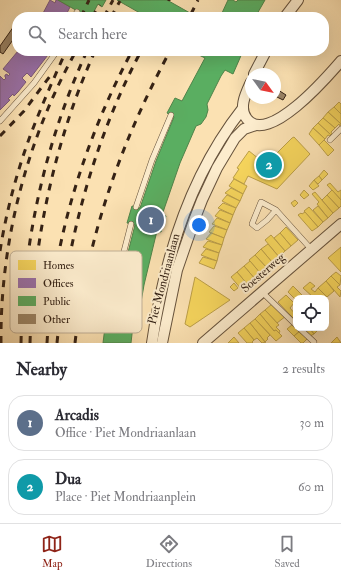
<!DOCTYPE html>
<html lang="en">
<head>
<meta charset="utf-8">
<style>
  body { margin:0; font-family:"IM FELL Double Pica",serif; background:#f2f2f3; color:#2b2b33 }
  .controls { position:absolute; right:12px; bottom:12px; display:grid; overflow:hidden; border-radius:8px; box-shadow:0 4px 16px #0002 }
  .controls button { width:36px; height:36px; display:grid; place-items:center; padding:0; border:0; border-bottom:1px solid #e1e1e2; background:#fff; color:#2b2b33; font:20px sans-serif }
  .compass { position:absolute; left:245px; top:68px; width:36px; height:36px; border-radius:50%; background:#fff; box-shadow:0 4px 16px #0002; rotate:123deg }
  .you { position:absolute; left:199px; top:225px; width:14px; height:14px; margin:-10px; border:3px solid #fff; border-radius:50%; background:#1a73e8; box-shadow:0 0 0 6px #1a73e833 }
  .badge { display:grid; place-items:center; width:26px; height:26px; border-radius:50%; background:#8f2418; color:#fff; font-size:13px; font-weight:700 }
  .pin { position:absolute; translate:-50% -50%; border:2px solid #fff; box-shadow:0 1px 4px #0006 }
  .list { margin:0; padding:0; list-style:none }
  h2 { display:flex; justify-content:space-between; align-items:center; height:52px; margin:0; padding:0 16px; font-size:17px }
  h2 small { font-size:13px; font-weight:400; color:#7c7c81 }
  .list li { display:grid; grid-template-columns:26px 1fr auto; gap:12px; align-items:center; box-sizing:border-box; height:56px; margin:0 8px 8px; padding:0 8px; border:1px solid #e1e1e2; border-radius:16px }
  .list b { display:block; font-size:15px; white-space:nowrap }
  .list p { margin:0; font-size:13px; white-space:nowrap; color:#7c7c81 }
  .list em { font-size:13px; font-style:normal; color:#7c7c81 }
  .icon { flex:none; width:22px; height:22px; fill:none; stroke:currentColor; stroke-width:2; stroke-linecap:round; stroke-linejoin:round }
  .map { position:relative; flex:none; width:341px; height:343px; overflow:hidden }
  .search { position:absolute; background:#fff; box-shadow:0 4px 16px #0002; left:12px; right:12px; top:12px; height:44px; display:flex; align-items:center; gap:10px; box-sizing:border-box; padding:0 14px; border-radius:16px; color:#7c7c81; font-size:15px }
  .sheet { height:180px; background:#fff }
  nav { display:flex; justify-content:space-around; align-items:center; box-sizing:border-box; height:56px; border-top:1px solid #e1e1e2; background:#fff; font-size:11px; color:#7c7c81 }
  nav a { display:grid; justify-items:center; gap:2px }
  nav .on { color:#8f2418 }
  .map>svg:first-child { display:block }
</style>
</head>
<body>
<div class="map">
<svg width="341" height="343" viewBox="0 0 341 343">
  <rect width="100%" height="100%" fill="#fbe1b2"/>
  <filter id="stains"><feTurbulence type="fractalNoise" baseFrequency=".005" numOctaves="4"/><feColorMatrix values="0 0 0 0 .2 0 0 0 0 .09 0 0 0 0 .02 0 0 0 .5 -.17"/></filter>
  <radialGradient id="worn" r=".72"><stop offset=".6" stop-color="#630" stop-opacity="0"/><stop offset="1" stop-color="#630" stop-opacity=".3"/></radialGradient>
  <!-- green -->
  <polygon fill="#d9c197" stroke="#877256" points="227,134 231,139 203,191 160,343 154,343 168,276 198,189"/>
  <!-- homes -->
  <g fill="#f6d55c" stroke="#bc9f47">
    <polygon points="339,102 341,104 341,114 334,107"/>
    <polygon points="334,107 341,114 341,124 328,112"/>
    <polygon points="328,112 341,124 340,126 339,124 335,128 323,118"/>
    <polygon points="323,118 335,128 331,132 332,134 331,135 318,123"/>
    <polygon points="318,123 331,135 330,136 328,135 325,139 321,135 313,128"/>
    <polygon points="313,128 325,139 319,145 309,134"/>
    <polygon points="294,137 310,154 277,189 248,176 244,184 233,178 239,169 237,168 249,151 259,159 268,162 292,138"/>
    <polygon points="324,140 334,150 328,156 319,145"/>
    <polygon points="324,170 328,174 322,180 319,176"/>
    <polygon points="319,176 322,180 318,184 314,180"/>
    <polygon points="234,179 247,186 243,194 229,186"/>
    <polygon points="314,180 319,186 313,190 309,186"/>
    <polygon points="330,183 338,192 341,190 341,200 327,185"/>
    <polygon points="231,188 243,194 240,201 225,193"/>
    <polygon points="304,190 309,195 304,199 300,195"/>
    <polygon points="332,190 341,200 341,206 339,208 327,195"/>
    <polygon points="315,192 333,213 328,218 317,204 319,202 312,194"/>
    <polygon points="227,195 240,201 236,208 222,201"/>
    <polygon points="327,195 339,208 333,213 322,200"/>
    <polygon points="295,200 298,203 294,207 291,203"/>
    <polygon points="223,203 236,208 233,215 218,208"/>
    <polygon points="318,206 328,218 323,222 313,210"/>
    <polygon points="309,207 323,222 318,227 304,211"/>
    <polygon points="220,210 233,215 230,223 215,216"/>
    <polygon points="305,212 318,227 312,231 298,215 301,213 302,214"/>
    <polygon points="217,218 230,223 227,230 212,224"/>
    <polygon points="214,226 227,230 224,238 209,232"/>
    <polygon points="286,227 298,240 291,246 280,233"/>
    <polygon points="211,233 224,238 222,245 206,239"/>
    <polygon points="280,233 291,246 285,251 274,238"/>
    <polygon points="271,235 285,251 279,257 265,240"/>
    <polygon points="208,241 222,245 219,253 203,247"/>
    <polygon points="268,244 279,257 272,262 261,249"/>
    <polygon points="341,247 341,272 328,258"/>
    <polygon points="206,249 219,253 217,261 201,255"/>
    <polygon points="261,249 272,262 266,267 255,255"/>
    <polygon points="255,255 266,267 260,273 249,260"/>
    <polygon points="203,257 217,261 214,269 199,263"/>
    <polygon points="250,261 261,274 255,279 244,266"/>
    <polygon points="244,266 255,279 248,285 237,272"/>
    <polygon points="237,272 248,285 242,290 231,277"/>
    <polygon points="336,272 341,276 340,285 331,276"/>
    <polygon points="331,276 340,285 337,287 341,291 340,297 326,281"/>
    <polygon points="195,277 230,300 190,327 185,324"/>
    <polygon points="326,281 334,291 327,297 318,288"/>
    <polygon points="310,282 315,286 311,289 315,292 318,288 327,297 314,298 303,288"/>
    <polygon points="234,283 238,288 234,291 230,287"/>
    <polygon points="293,286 305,298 296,298 296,300 288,292"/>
    <polygon points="286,295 294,303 290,308 296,315 293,318 278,302"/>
    <polygon points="272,304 286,316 277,323 265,310"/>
    <polygon points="265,310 279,325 276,327 280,331 279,333 276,330 274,331 260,314"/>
    <polygon points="260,314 274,331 276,330 282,336 276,341 255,319"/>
    <polygon points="255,319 270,335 267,338 268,339 265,342 250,323"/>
    <polygon points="250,323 265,342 266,342 262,343 257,338 254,340 244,328"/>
    <polygon points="293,324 300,331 294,336 287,329"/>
    <polygon points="244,328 254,340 252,342 253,343 247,343 238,333"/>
    <polygon points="309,328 315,328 317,331 314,334"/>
    <polygon points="309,328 314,334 310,336 305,331"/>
    <polygon points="300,331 307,339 303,343 301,343 294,336"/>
    <polygon points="234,337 239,343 228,343"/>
    <polygon points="337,337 341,343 331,343"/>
  </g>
  <!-- offices -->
  <g fill="#9970ab" stroke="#7b597e">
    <polygon points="50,0 55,3 56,0 58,0 70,7 65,17 41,17"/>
    <polygon points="18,51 51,51 31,77 27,73 22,78 26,82 18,92 14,96 13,94 8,99 10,100 0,110 0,76 4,80 6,78 5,77 5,75 7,74 8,76 10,74 3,69"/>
  </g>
  <!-- public -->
  <g fill="#5aae61" stroke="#4f844a">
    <polygon points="58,0 106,0 102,7 98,4 91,17 88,17"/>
    <polygon points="117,0 167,0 197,17 147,17"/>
    <polygon points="228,0 233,0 236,2 238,0 265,0 257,14 262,17 218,17 221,12 222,13"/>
    <polygon points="199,51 243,51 233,74 225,70 221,76 207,104 208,110 206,117 201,124 196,126 180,163 162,215 166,216 161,232 157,231 155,239 144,285 137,325 133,325 131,343 103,343 106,319 114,320 121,280 135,225 127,223 132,206 140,208 156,161 174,117 167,113 175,98 182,101 205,58 197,54"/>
  </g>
  <!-- building -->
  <g fill="#9c8567" stroke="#352215">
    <polygon points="14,26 17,28 17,34 3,54 0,52 0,46"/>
    <polygon points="275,88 286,95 283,100 275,96"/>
  </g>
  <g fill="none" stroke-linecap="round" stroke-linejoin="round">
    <defs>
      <g id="service">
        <polyline points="74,17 77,12"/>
        <polyline points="0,121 34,83 57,51"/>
        <polyline points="330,140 341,129"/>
        <polyline points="136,207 152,160 171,115"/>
        <polyline points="276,210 267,220 257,228 252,224 261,202 276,210 311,249"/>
        <polyline points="262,292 296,325"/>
        <polyline points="110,320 123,255 131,224"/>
        <polyline points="299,328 314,342"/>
      </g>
      <g id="minor">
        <polyline points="285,17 298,0"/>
        <polyline points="254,74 266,51"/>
        <path d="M251,82C246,93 238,108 247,119C268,146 328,76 341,61"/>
        <path d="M152,343C164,259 190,175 243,108"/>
        <polyline points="162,343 177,270 195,218 202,200 217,168 235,138 244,129 256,125"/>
        <polyline points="203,343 341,224"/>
      </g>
    </defs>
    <!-- service casing -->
    <use href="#service" stroke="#66523c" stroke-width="6"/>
    <!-- minor casing -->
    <use href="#minor" stroke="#66523c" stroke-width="12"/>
    <!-- service -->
    <use href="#service" stroke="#fceccd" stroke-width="5"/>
    <!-- minor -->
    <use href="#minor" stroke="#fceccd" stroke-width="10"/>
    <!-- rail -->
    <g stroke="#352215" stroke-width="3" stroke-dasharray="7 7" stroke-linecap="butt">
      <polyline points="169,1 169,0"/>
      <polyline points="191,14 198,0"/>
      <polyline points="81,17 89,0"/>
      <polyline points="92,17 100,5"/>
      <polyline points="104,17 113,0"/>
      <polyline points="111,17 120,1"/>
      <polyline points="0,136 24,111 53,72"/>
      <path d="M0,251C6,213 16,175 29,139C40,109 53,80 66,51"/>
      <path d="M1,343C0,242 27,139 76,51"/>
      <path d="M21,343C23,243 45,142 87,51"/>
      <path d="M30,343C33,243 54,142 95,51"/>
      <path d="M47,343C53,241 84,141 132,51"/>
      <path d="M57,343C67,241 93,142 141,51"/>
      <path d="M75,343C87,238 120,144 170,51"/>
    </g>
  </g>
  <g text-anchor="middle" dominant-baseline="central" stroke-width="4" stroke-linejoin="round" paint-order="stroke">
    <!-- street labels -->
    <g font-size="12" fill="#352215" stroke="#fceccd">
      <text transform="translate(263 273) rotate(-41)">Soesterweg</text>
      <text transform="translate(164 279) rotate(-75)">Piet Mondriaanlaan</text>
    </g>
  </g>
  <!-- legend -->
  <rect x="10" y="251" width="132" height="82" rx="6" fill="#fceccd" stroke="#c0af96" stroke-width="1"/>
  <rect x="18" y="260" width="18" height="10" fill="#f6d55c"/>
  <rect x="18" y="278" width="18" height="10" fill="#9970ab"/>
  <rect x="18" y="296" width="18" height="10" fill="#5aae61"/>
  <rect x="18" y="314" width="18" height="10" fill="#9c8567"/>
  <g font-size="11" fill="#352215">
    <text x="43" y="269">Homes</text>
    <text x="43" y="287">Offices</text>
    <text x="43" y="305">Public</text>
    <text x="43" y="323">Other</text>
  </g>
  <rect width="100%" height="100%" filter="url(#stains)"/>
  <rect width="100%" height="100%" fill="url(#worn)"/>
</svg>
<div class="controls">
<button><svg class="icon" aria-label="locate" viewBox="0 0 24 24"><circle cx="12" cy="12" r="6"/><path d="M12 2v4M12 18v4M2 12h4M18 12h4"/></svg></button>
</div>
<svg class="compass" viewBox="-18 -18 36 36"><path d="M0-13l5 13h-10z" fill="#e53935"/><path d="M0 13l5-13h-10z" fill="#7c7c81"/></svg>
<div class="you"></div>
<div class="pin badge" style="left:151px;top:220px;background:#5c6f8a">1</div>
<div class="pin badge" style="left:269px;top:165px;background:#0f9aa8">2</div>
<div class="search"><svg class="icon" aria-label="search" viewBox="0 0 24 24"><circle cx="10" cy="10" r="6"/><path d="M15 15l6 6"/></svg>Search here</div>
</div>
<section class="sheet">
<h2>Nearby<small>2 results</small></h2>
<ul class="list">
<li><span class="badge" style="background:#5c6f8a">1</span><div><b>Arcadis</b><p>Office · Piet Mondriaanlaan</p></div><em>30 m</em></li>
<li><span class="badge" style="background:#0f9aa8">2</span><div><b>Dua</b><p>Place · Piet Mondriaanplein</p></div><em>60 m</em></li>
</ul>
</section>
<nav>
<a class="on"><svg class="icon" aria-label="map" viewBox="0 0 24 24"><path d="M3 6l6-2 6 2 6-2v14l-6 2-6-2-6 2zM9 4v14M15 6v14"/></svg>Map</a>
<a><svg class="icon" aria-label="directions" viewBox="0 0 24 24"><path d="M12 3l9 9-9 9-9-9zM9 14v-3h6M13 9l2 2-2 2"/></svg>Directions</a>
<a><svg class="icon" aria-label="saved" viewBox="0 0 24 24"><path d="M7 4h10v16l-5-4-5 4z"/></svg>Saved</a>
</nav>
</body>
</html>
